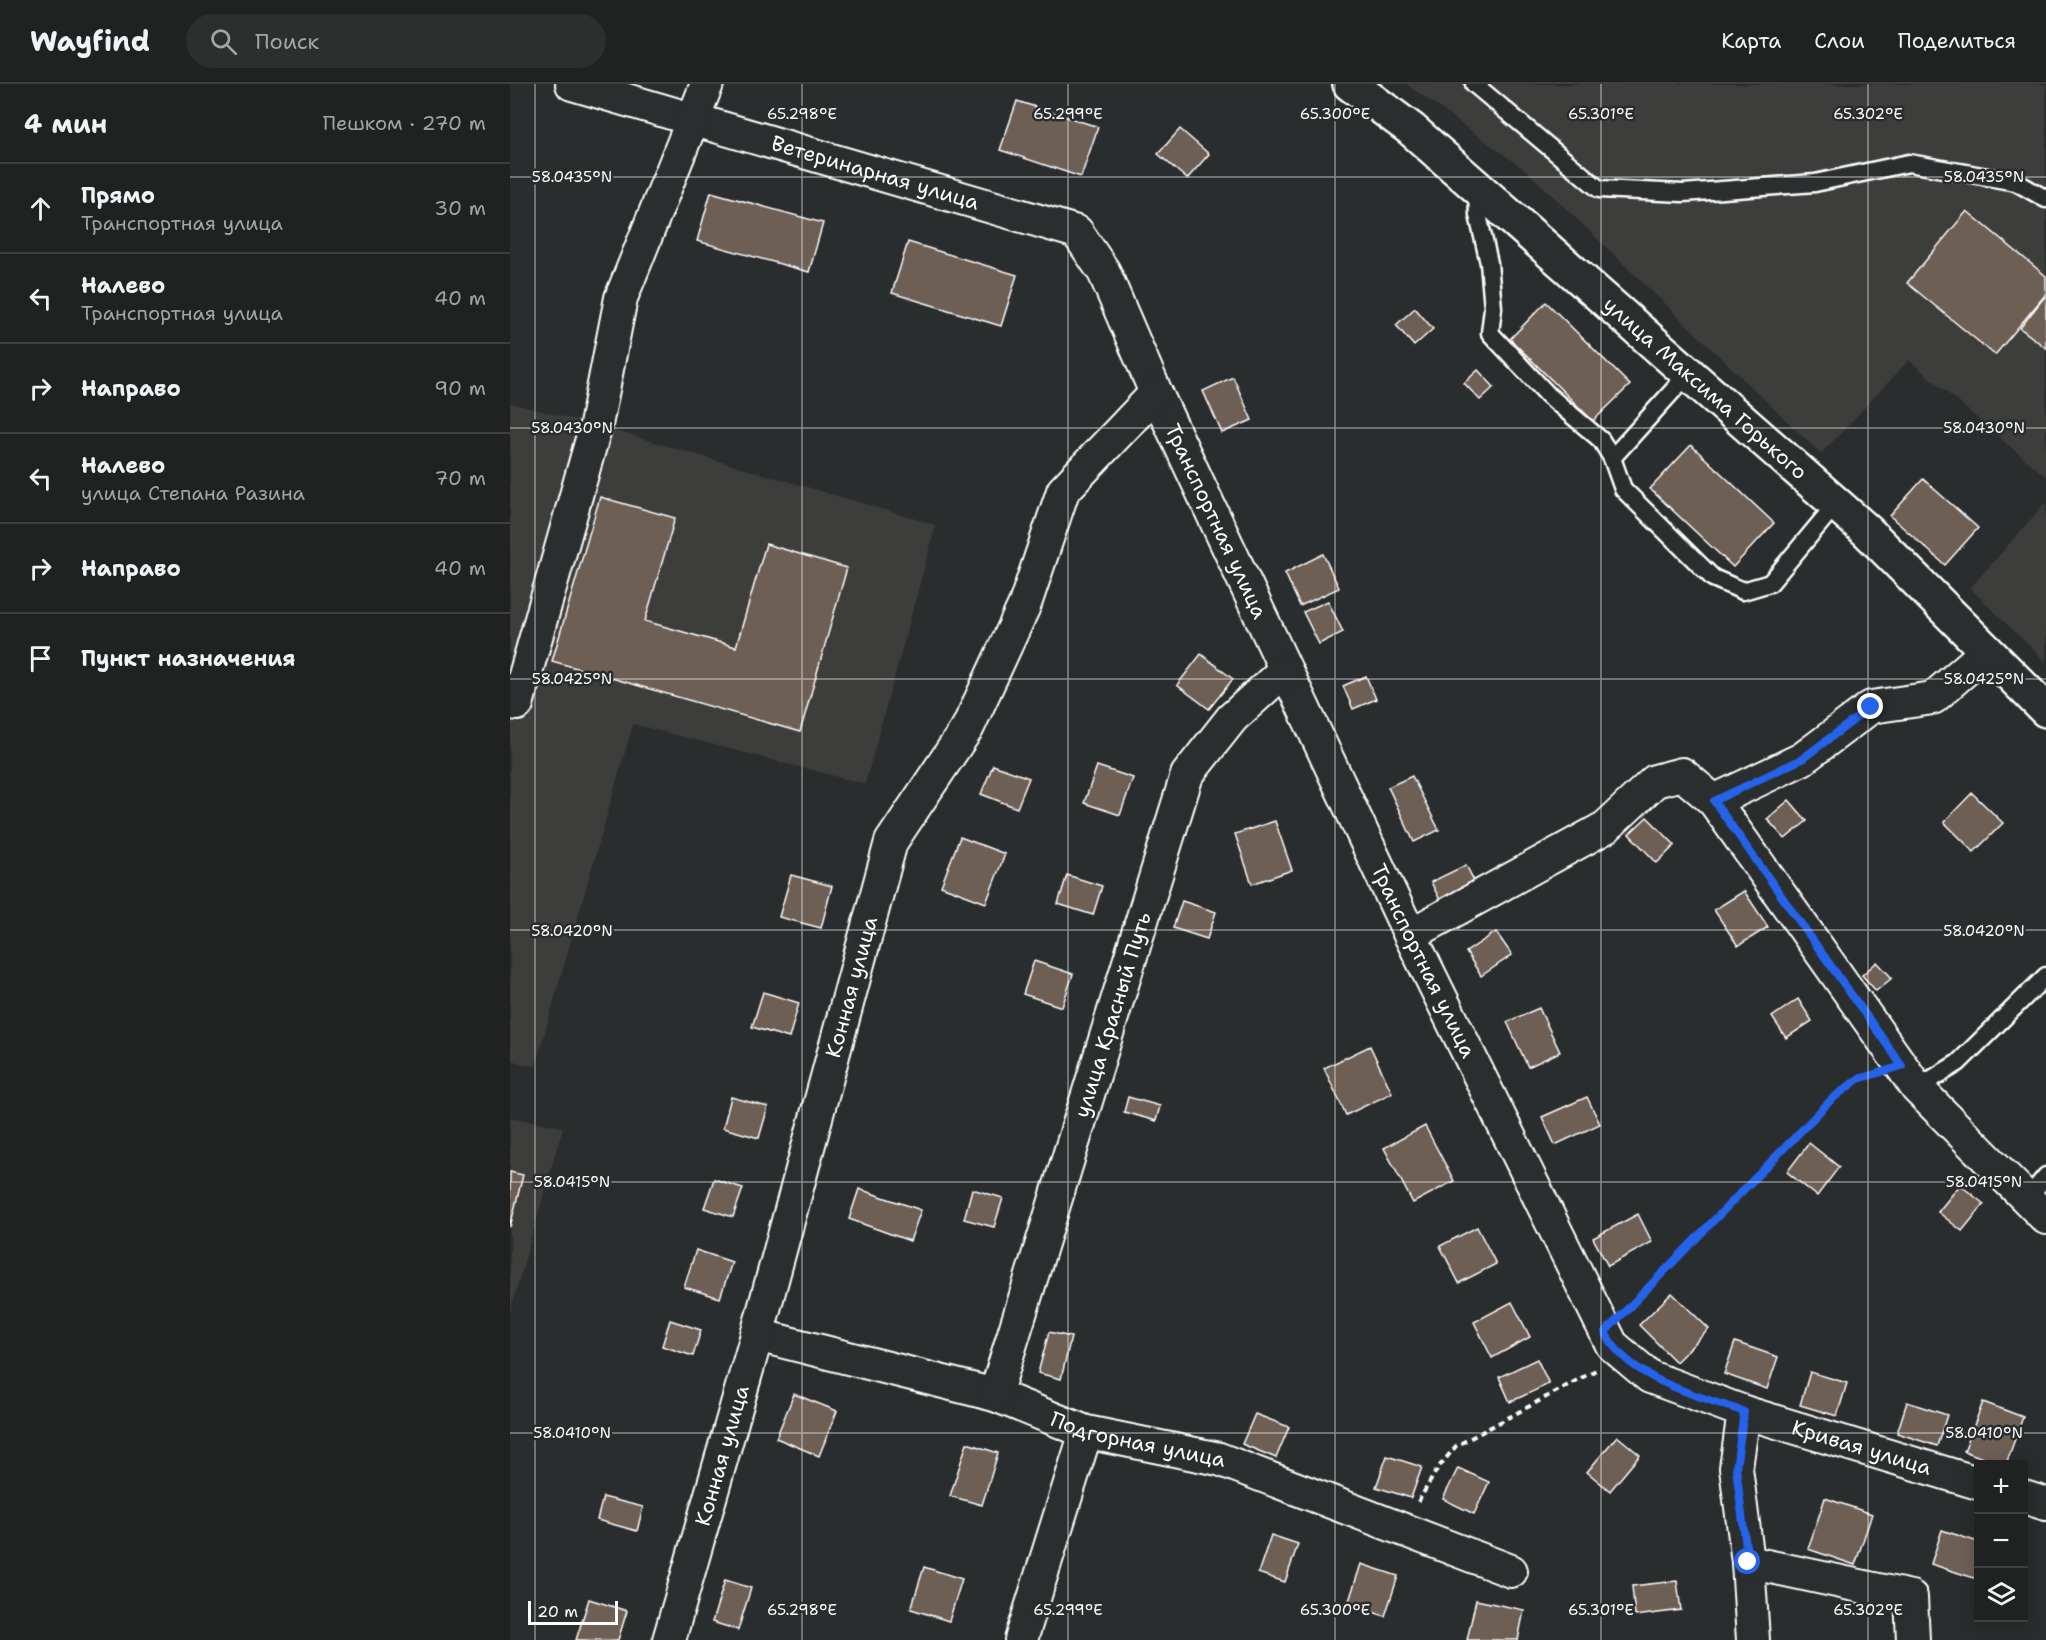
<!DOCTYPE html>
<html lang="ru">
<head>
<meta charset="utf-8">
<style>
  body { margin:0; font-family:"Shantell Sans",sans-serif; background:#2d2f2f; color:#f1f3f6 }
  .controls { position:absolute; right:18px; bottom:18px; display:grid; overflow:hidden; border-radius:0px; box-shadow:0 3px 15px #0003 }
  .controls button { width:54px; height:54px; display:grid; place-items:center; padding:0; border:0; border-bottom:2px solid #3d3f40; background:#202222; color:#f1f3f6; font:30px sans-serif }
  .scale { position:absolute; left:18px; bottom:15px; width:90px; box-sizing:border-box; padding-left:6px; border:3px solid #fff; border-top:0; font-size:16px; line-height:21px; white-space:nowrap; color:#fff; -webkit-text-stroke:4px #2a2d2e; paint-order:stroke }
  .stop { position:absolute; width:18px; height:18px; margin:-14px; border:4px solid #2563eb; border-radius:50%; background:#fff }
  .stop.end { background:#2563eb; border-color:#fff; box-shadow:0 2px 6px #0008 }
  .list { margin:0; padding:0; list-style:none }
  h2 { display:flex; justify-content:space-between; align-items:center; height:78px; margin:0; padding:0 24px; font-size:26px }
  h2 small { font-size:20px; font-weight:400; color:#a2a4a5 }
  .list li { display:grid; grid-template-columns:39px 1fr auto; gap:18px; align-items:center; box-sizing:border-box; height:90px; padding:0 24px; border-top:2px solid #3d3f40 }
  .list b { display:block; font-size:22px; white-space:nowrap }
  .list p { margin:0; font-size:20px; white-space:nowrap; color:#a2a4a5 }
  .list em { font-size:20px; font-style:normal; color:#a2a4a5 }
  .icon { flex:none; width:33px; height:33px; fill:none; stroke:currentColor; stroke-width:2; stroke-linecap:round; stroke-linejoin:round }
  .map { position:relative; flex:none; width:1536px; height:1556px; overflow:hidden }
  header { display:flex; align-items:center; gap:36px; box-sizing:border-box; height:84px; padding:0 30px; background:#202222; border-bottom:2px solid #3d3f40 }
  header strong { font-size:28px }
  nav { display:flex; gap:33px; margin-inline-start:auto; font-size:21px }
  .search { width:420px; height:54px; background:#2d2f2f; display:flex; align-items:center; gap:15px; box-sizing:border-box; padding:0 21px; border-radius:33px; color:#a2a4a5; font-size:22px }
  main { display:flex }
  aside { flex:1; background:#202222 }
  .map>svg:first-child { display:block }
</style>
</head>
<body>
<header>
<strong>Wayfind</strong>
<div class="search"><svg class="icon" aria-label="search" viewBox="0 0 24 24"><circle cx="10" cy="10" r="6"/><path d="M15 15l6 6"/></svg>Поиск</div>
<nav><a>Карта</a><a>Слои</a><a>Поделиться</a></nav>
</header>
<main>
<aside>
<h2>4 мин<small>Пешком · 270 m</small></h2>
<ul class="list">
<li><svg class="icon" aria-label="ahead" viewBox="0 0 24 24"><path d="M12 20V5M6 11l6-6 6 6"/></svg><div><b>Прямо</b><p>Транспортная улица</p></div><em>30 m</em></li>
<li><svg class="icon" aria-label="left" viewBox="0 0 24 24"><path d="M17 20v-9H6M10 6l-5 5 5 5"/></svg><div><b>Налево</b><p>Транспортная улица</p></div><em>40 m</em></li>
<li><svg class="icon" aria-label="right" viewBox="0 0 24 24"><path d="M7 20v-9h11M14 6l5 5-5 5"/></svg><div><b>Направо</b></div><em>90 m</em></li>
<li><svg class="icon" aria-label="left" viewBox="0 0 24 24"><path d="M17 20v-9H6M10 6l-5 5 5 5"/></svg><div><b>Налево</b><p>улица Степана Разина</p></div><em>70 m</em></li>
<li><svg class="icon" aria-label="right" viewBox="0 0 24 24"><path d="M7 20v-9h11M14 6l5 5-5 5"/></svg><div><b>Направо</b></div><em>40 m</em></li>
<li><svg class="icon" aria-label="arrive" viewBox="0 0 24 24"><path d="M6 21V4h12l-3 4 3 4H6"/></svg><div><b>Пункт назначения</b></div></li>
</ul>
</aside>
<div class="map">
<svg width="1536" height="1556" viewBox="0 0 1536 1556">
  <rect width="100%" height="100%" fill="#2a2d2e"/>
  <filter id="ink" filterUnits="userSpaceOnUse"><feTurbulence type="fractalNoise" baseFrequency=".0167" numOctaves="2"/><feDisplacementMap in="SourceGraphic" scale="12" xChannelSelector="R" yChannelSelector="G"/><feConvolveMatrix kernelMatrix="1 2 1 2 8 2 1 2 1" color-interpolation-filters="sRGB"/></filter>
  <g filter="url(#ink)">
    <!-- built -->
    <g fill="#3e3c3a">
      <polygon points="896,0 1536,0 1536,393 1399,276 1311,370 1018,88"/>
      <polygon points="0,319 86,341 426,441 355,700 123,640 25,983 0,976"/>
      <polygon points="1536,418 1536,578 1460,504"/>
      <polygon points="0,1033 53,1043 0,1228"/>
    </g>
    <!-- building -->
    <g fill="#6e5e55" stroke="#fff" stroke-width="1.5">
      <polygon points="507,17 588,43 571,93 490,66"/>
      <polygon points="670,45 699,70 677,95 648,70"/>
      <polygon points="201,108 313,139 299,188 187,157"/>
      <polygon points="1457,127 1536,192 1536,210 1485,271 1397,199"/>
      <polygon points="398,158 507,191 491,242 382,209"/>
      <polygon points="1536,211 1536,264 1510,244"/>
      <polygon points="1036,218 1120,301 1083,337 1000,255"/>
      <polygon points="905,224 923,245 904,262 886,241"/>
      <polygon points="968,286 984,303 970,316 954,299"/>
      <polygon points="723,293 742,336 712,349 693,307"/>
      <polygon points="1181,361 1264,439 1223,483 1140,405"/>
      <polygon points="1413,395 1468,444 1435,481 1380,432"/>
      <polygon points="90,413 165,434 135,537 226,563 256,460 337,484 290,648 42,577"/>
      <polygon points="813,470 829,504 790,522 775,489"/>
      <polygon points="818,517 833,548 809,560 793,528"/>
      <polygon points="691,570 723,595 699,625 667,601"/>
      <polygon points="856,592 866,615 843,625 833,602"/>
      <polygon points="483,681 519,694 507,724 471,710"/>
      <polygon points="587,682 623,694 610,731 574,719"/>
      <polygon points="902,692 929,746 904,758 878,703"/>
      <polygon points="1462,709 1493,739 1464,768 1434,738"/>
      <polygon points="1279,716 1297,737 1275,755 1257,735"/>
      <polygon points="1137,733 1165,761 1147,779 1119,750"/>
      <polygon points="765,737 782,786 742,800 725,750"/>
      <polygon points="450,753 495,770 476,819 431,802"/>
      <polygon points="956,781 969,807 934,824 921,798"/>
      <polygon points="281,791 322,802 311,844 269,833"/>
      <polygon points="557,791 592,802 583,831 548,820"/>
      <polygon points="1234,807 1258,843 1228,862 1204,826"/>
      <polygon points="672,817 706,828 697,855 663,844"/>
      <polygon points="986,848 1002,871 971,892 956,868"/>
      <polygon points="524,877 563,890 552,923 513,910"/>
      <polygon points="1367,878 1382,894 1366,907 1352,891"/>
      <polygon points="253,908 289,919 279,954 242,943"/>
      <polygon points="1288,915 1302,937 1276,954 1262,933"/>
      <polygon points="1029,924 1050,968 1018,983 997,938"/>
      <polygon points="860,962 882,1009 836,1031 814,984"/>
      <polygon points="221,1013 258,1023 249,1054 213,1044"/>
      <polygon points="618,1013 650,1022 646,1037 614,1028"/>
      <polygon points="1077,1013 1090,1040 1045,1061 1032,1033"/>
      <polygon points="915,1042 944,1097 903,1119 874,1064"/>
      <polygon points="1299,1059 1329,1083 1307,1112 1277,1088"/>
      <polygon points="0,1088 13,1091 0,1143"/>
      <polygon points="204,1095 233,1104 223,1133 194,1124"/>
      <polygon points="1450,1101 1474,1120 1452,1147 1428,1128"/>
      <polygon points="349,1105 411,1126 400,1157 339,1135"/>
      <polygon points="462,1105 493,1114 484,1143 454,1135"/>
      <polygon points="1128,1130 1142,1158 1098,1182 1083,1154"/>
      <polygon points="967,1143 986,1180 949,1199 930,1162"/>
      <polygon points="186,1166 222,1178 210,1214 174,1203"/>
      <polygon points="1162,1209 1199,1245 1166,1278 1129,1241"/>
      <polygon points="1002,1218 1020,1253 982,1274 964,1238"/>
      <polygon points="160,1236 191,1246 183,1272 152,1262"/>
      <polygon points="539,1248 561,1253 551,1295 528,1289"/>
      <polygon points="1225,1258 1268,1273 1257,1305 1214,1290"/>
      <polygon points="1027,1275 1039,1300 1000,1318 989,1293"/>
      <polygon points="1300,1288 1337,1299 1327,1332 1290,1321"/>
      <polygon points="284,1310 327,1327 309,1372 266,1354"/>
      <polygon points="1397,1318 1437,1331 1427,1362 1387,1349"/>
      <polygon points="1473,1318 1513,1333 1496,1380 1489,1380 1454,1367"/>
      <polygon points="745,1330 779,1343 766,1374 732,1360"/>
      <polygon points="1107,1352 1130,1371 1100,1407 1077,1388"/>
      <polygon points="457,1359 488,1369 472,1421 440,1412"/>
      <polygon points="877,1372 912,1383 901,1414 866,1403"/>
      <polygon points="948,1384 979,1398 964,1430 933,1415"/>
      <polygon points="93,1413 133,1423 127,1447 87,1436"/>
      <polygon points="1315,1414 1362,1430 1345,1481 1298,1465"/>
      <polygon points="1432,1446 1468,1458 1467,1495 1421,1480"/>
      <polygon points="761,1451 788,1460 775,1498 748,1489"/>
      <polygon points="851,1480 888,1492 875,1532 838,1520"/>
      <polygon points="414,1483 452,1495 439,1537 401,1525"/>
      <polygon points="215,1496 241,1504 228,1546 202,1538"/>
      <polygon points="1167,1497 1171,1526 1125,1532 1122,1502"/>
      <polygon points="79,1515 117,1527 108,1556 66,1556"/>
      <polygon points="966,1516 1014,1526 1008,1556 957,1556"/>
    </g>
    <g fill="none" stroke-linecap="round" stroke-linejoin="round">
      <defs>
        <g id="lane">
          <polyline points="964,0 1089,105 1173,109 1305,99 1399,79 1506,98 1536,115"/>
          <polyline points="967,105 968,131 979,179 983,224 980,249 1038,311 1091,356 1102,374 1113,405 1203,494 1233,507 1260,499 1326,420"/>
          <polyline points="1102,374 1178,290"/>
          <polyline points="1407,1004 1448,979 1536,892"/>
          <polyline points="1517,1115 1536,1092"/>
        </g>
        <g id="street">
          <path id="s1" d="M62,0L567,148L594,188L646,309L900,851L1102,1261L1140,1293L1234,1328L1226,1384L1238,1478L1243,1556"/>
          <polyline points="7,620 86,341 111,214 197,0"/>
          <polyline points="1204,717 1407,1004 1536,1134"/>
          <polyline points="900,851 1096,743 1145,697 1172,690 1204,717 1292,675 1361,623 1423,614 1477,567"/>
          <path id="s2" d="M247,1251L485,1311L576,1348L709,1375L1001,1487"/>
          <path id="s3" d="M485,1311L677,691L722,634L775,586"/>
          <path id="s4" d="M1234,1328L1468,1399"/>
          <polyline points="1514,1413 1536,1420"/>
          <polyline points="1238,1478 1401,1513 1403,1556"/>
          <path id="s5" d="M159,1556L247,1251L381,758L458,643L515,520L553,407L646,309"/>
          <polyline points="511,1556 576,1348"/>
        </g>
        <g id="secondary">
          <path id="s6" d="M840,0L901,45L1357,447L1536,626"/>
        </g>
      </defs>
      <!-- lane casing -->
      <use href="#lane" stroke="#fff" stroke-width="21"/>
      <!-- street casing -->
      <use href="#street" stroke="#fff" stroke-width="36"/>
      <!-- secondary casing -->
      <use href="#secondary" stroke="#fff" stroke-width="38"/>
      <!-- path -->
      <g stroke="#fff" stroke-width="4" stroke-dasharray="6 4.5" stroke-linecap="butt">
        <polyline points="1118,1225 1322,1015 1349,995 1362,991"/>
        <polyline points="908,1418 928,1384 946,1362 1086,1286"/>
      </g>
      <!-- lane -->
      <use href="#lane" stroke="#2a2d2e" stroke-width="16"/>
      <!-- street -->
      <use href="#street" stroke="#2a2d2e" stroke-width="32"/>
      <!-- secondary -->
      <use href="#secondary" stroke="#2a2d2e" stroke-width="33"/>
    </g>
  </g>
  <g fill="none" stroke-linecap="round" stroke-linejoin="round" filter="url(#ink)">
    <!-- route -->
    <path stroke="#2563eb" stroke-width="8" d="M1238,1478L1226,1384L1234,1328C1188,1311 1118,1296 1095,1248L1322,1015L1348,995L1392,982L1204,717L1292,675L1361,623"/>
  </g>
  <!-- ticks -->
  <path fill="none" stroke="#fff" stroke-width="1.5" stroke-opacity="0.45" d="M25,0V1556M292,0V1556M558,0V1556M825,0V1556M1091,0V1556M1358,0V1556M0,93H1536M0,344H1536M0,595H1536M0,846H1536M0,1098H1536M0,1349H1536"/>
  <g text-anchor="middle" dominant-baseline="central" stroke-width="5" stroke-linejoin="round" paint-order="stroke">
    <!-- street labels -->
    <g font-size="21" fill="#fff" stroke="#2a2d2e">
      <text stroke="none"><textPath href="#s1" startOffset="316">Ветеринарная улица</textPath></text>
      <text stroke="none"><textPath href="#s6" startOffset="468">улица Максима Горького</textPath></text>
      <text stroke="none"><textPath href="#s1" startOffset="848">Транспортная улица</textPath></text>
      <text stroke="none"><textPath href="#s1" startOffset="1334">Транспортная улица</textPath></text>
      <text stroke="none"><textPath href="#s5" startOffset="678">Конная улица</textPath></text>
      <text stroke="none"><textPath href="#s3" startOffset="398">улица Красный Путь</textPath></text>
      <text stroke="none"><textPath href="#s2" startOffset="396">Подгорная улица</textPath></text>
      <text stroke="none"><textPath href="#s4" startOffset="123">Кривая улица</textPath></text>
      <text stroke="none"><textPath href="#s5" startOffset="192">Конная улица</textPath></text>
    </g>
  </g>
  <g font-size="15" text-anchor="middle" fill="#fff" stroke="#2a2d2e" stroke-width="5" stroke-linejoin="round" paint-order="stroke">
    <text x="292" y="35">65.298°E</text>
    <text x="558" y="35">65.299°E</text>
    <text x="825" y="35">65.300°E</text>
    <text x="1091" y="35">65.301°E</text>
    <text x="1358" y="35">65.302°E</text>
    <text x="62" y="98">58.0435°N</text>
    <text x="1474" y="98">58.0435°N</text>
    <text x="62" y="349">58.0430°N</text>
    <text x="1474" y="349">58.0430°N</text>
    <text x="62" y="600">58.0425°N</text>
    <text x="1474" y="600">58.0425°N</text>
    <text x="62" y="852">58.0420°N</text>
    <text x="1474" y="852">58.0420°N</text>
    <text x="62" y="1103">58.0415°N</text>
    <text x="1474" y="1103">58.0415°N</text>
    <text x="62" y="1354">58.0410°N</text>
    <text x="1474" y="1354">58.0410°N</text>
    <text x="292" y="1531">65.298°E</text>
    <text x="558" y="1531">65.299°E</text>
    <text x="825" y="1531">65.300°E</text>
    <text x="1091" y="1531">65.301°E</text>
    <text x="1358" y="1531">65.302°E</text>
  </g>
</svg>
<div class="controls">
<button>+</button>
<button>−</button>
<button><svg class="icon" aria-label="layers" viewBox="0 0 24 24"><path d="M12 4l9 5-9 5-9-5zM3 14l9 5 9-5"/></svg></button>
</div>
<div class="scale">20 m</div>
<div class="stop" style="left:1238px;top:1478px"></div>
<div class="stop end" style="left:1361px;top:623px"></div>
</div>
</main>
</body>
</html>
